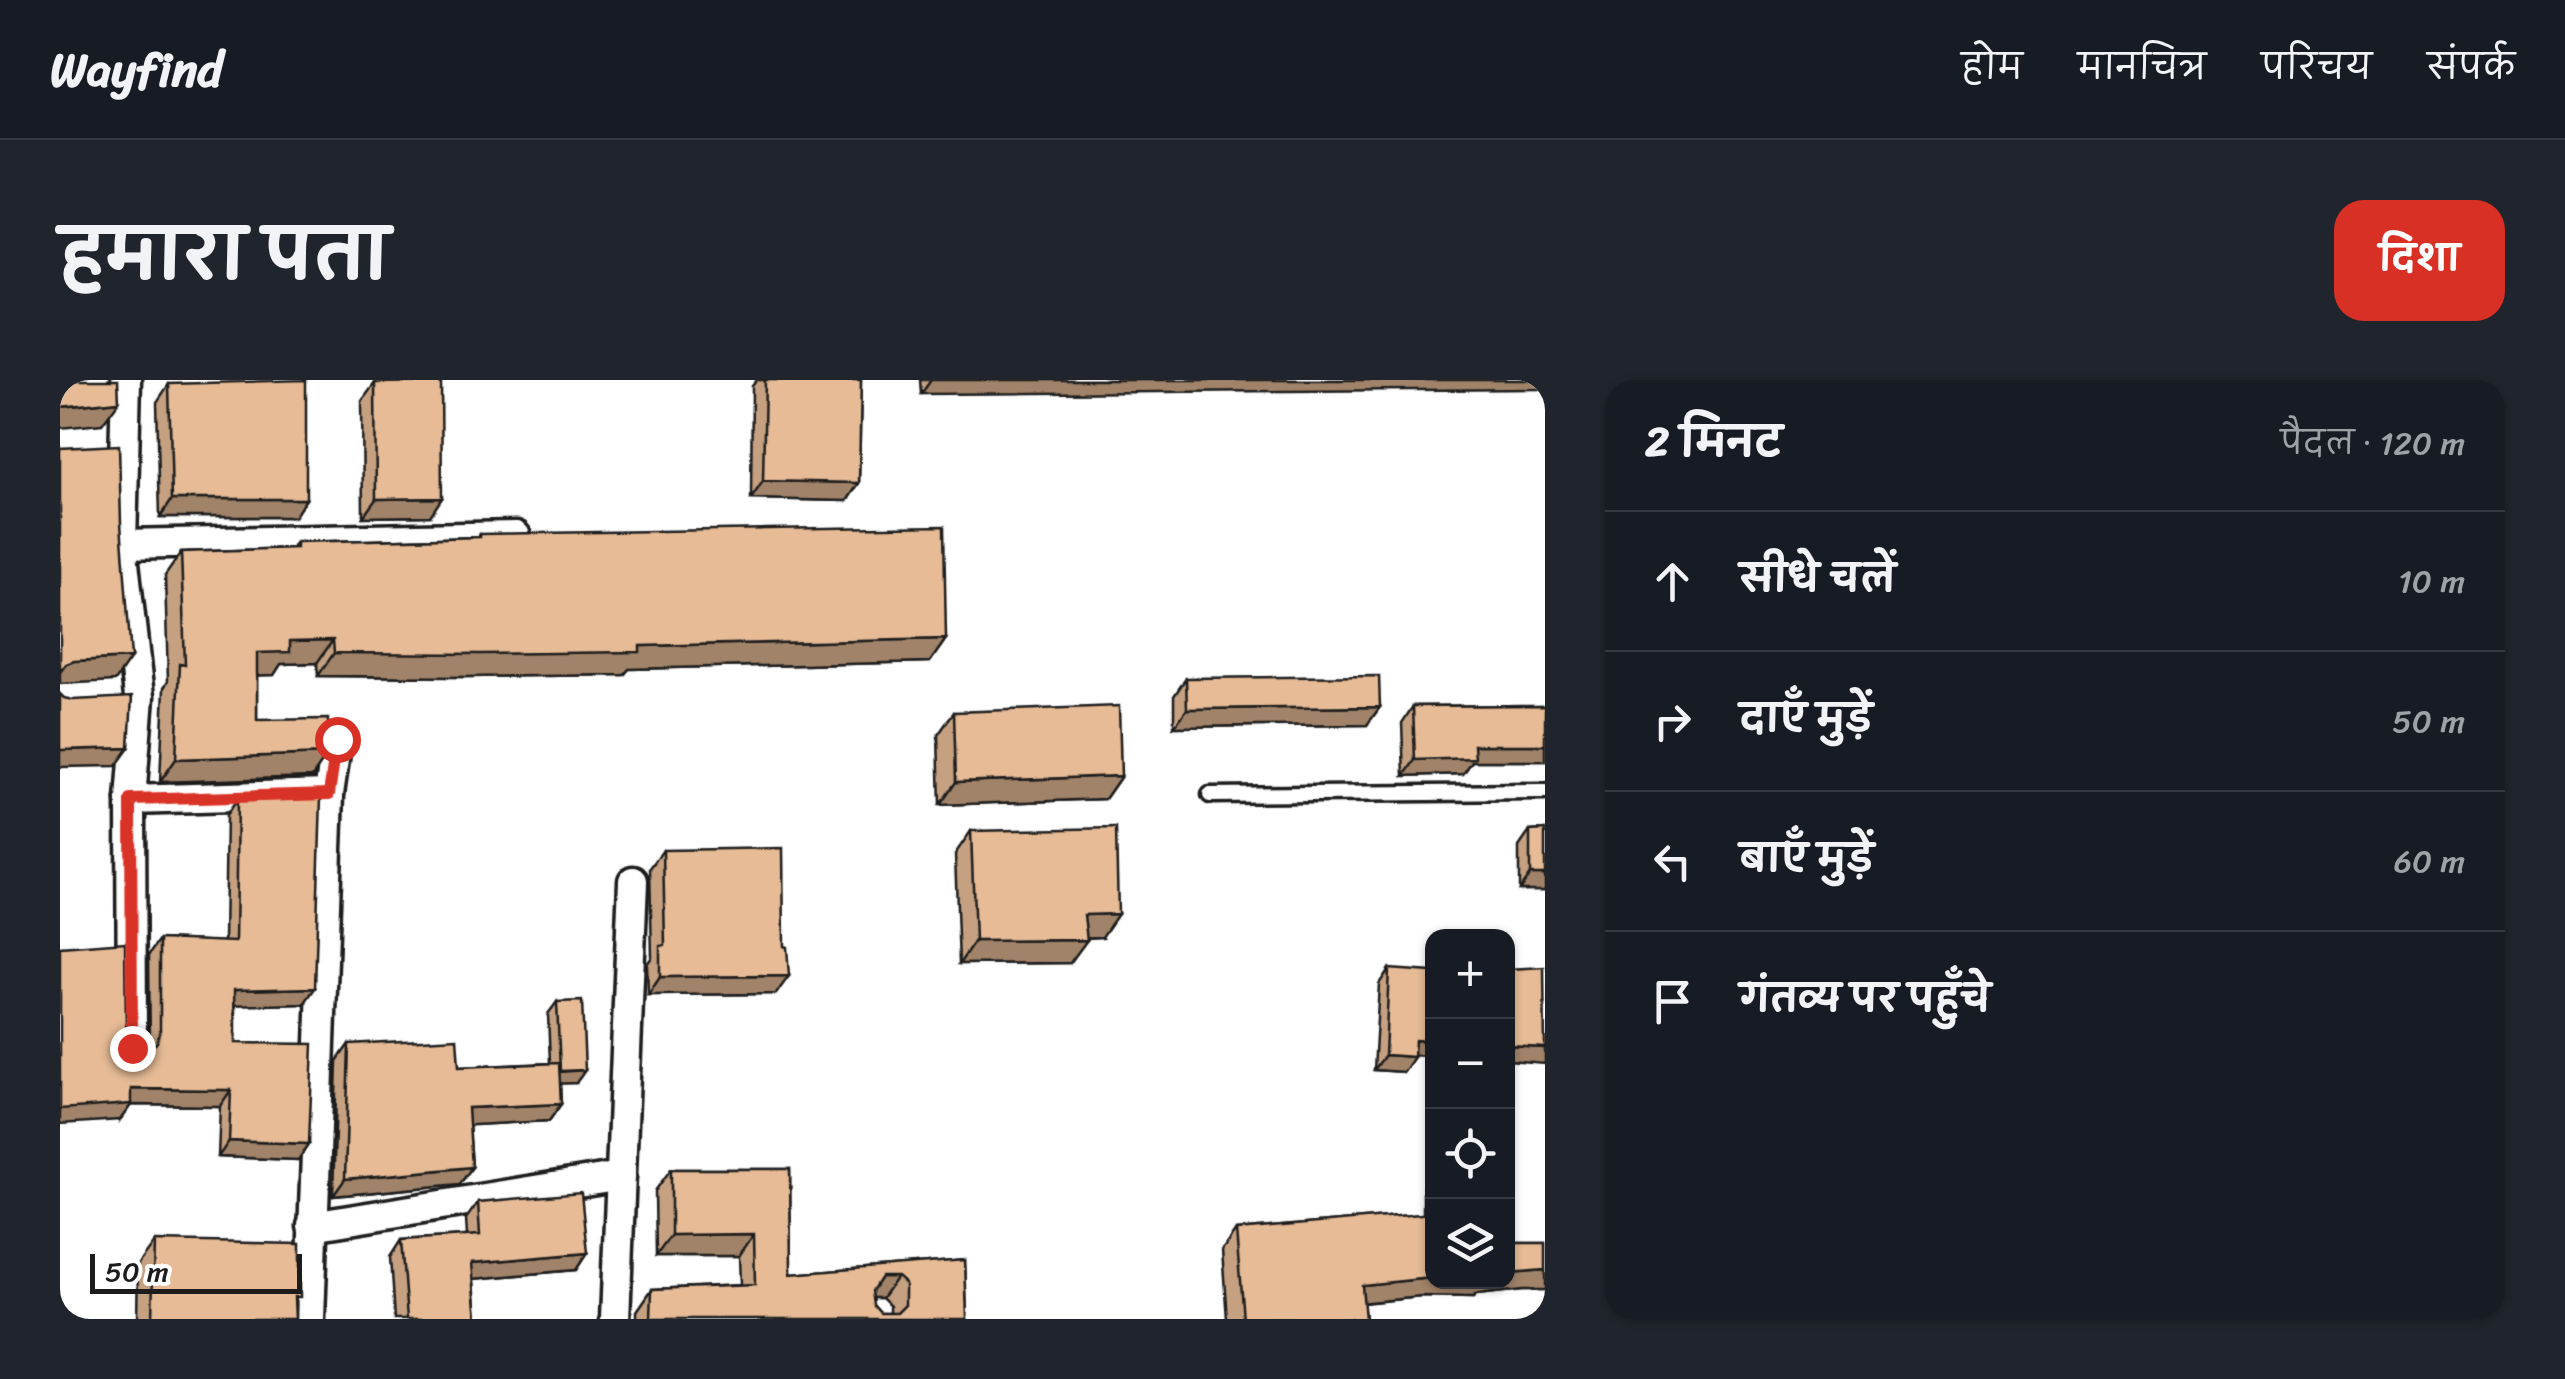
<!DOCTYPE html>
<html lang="hi">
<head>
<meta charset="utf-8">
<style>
  body { margin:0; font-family:Sriracha,"Playpen Sans Deva",sans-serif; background:#20242c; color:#f1f3f6 }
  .controls { position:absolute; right:30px; bottom:30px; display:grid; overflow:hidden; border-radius:20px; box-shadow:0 2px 8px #0004 }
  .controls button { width:90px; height:90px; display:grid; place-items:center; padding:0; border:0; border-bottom:2px solid #363941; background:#171b24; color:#f1f3f6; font:50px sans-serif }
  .scale { position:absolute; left:30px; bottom:25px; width:212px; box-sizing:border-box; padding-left:10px; border:5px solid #1c1c1c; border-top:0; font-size:28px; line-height:35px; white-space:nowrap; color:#1c1c1c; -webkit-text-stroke:8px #fff; paint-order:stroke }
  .stop { position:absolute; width:30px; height:30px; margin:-22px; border:8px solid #d93025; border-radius:50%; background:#fff }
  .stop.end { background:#d93025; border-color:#fff; box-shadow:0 2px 10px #0008 }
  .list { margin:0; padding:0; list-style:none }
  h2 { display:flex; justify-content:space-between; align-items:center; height:130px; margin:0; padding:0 40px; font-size:42px }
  h2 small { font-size:32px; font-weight:400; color:#9ea1a6 }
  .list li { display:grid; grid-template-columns:65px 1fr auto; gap:30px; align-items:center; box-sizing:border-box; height:140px; padding:0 40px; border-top:2px solid #363941 }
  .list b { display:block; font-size:38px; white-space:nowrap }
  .list em { font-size:32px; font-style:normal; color:#9ea1a6 }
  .icon { flex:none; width:55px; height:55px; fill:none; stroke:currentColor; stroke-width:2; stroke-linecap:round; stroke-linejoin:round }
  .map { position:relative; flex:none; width:1485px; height:939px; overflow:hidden; border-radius:30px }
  header { display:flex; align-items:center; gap:60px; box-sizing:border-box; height:140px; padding:0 50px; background:#171b24; border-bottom:2px solid #363941 }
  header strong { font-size:48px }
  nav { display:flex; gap:55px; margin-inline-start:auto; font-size:35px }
  .intro { display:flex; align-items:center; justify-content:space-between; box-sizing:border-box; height:240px; padding:0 60px }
  h1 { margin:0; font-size:70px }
  .button { padding:25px 45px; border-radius:30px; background:#d93025; color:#fff; font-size:35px; font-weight:700 }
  main { display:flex; gap:60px; padding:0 60px }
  aside { flex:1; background:#171b24; border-radius:30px; box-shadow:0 2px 8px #0004 }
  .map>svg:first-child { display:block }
</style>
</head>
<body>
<header>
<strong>Wayfind</strong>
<nav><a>होम</a><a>मानचित्र</a><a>परिचय</a><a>संपर्क</a></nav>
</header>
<div class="intro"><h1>हमारा पता</h1><a class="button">दिशा</a></div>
<main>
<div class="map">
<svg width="1485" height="939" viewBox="0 0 1485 939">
  <rect width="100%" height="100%" fill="#fff"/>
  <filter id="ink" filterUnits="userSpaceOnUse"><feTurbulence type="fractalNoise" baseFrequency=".01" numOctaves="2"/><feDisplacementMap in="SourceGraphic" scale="20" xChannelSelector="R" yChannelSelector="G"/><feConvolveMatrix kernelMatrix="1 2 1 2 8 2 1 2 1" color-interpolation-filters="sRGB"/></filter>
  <g filter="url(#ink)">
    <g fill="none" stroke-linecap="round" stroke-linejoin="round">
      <defs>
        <polyline id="lane" points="1150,415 1485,412"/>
        <g id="street">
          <polyline points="66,0 62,164 79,317 71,420 72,668"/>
          <polyline points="62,164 456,156"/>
          <polyline points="71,420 269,414"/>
          <polyline points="252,846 561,796"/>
          <polyline points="250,939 269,414 277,359"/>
          <polyline points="555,939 573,501"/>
        </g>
      </defs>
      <!-- lane casing -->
      <use href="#lane" stroke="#1c1c1c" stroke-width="21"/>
      <!-- street casing -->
      <use href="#street" stroke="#1c1c1c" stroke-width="35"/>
      <!-- lane -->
      <use href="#lane" stroke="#fff" stroke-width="14"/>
      <!-- street -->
      <use href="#street" stroke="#fff" stroke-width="28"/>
    </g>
    <!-- wall -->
    <g fill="#c6a181" stroke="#1c1c1c" stroke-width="2.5" fill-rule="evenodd">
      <polygon points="697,0 801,0 799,103 787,121 691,119 692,6"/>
      <polygon points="860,0 1485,0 861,14"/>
      <polygon points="315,3 370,136 303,137 302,21"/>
      <polygon points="109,4 246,119 234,137 100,137 97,22"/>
      <polygon points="420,154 886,259 870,282 569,289 564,295 405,297 258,296 257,283 221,284 214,295 197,295 197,340 252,397 100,402 104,308 108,301 105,195 121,172 232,168 236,162 418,157"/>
      <polygon points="1126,298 1320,327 1307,345 1114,347 1114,316"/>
      <polygon points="1485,325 1485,381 1412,381 1403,394 1344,396 1342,343 1353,326"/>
      <polygon points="894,332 1061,396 1045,419 880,425 878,355"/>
      <polygon points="177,419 244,624 175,625 175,663 238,780 158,777 160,726 71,725 60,740 66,654 73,667 90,668 89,575 100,559 164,562 166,435"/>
      <polygon points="1485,450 1485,510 1459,510 1459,467 1470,451"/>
      <polygon points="911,451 1042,557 1026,558 1010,583 899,584 895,474"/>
      <polygon points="603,470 724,566 716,614 588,615 587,584 592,577 590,488"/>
      <polygon points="1329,589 1354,675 1344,692 1314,690 1319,604"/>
      <polygon points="497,622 516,703 500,703 501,724 489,741 409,745 412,787 400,804 273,816 277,681 289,664 399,687 490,683 488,634"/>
      <path d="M611,789H730L731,894L905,880L907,939H577V931L592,909L680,905L679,876H596L595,811ZM813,918H822L830,926V933H821L814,925Z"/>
      <polygon points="1372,793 1372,902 1450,863 1485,863 1485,910 1462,910 1416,915 1413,918 1362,917 1303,923 1305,939 1167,939 1162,870 1176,850 1363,834 1363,807"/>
      <polygon points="418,822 527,873 516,890 414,899 417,939 334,939 330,877 341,860 407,856 406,839"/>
      <polygon points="94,861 235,924 235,939 77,939 78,883"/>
    </g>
    <!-- shaded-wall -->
    <g fill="#a18369" stroke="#1c1c1c" stroke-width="2.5">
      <polygon points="871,0 1485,0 1485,9 861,14"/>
      <polygon points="59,21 42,44 0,48 0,27"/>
      <polygon points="703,101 799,103 787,121 691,119"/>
      <polygon points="382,118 370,136 303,137 316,119"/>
      <polygon points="112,119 246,119 234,137 100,137"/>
      <polygon points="886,259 870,282 569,289 564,295 405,297 258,296 274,273"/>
      <polygon points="273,260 257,283 221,284 214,295 181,296 197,273 230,261"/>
      <polygon points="71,278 55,301 0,304 0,292 6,284 14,281"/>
      <polygon points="1320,327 1307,345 1114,347 1127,329"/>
      <polygon points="1414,365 1485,365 1485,381 1412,381 1403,394 1344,396 1355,380"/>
      <polygon points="69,368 56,386 0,387 0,370"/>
      <polygon points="268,374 252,397 100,402 116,379"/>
      <polygon points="1061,396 1045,419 880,425 896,402"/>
      <polygon points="1470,494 1485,494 1485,510 1459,510"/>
      <polygon points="1058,534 1042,557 1008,558 1024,535"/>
      <polygon points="1027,560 1010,583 899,584 915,561"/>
      <polygon points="729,596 716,614 588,615 600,597"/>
      <polygon points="255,608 244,624 164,626 174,610"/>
      <polygon points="1355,660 1372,661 1372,676 1344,675"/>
      <polygon points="1448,666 1485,668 1485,684 1448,681"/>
      <polygon points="1325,675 1354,677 1344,692 1314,690"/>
      <polygon points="525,690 516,703 491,704 499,692"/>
      <polygon points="71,709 171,710 160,726 71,725 60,740 0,744 0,729"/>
      <polygon points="501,724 489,741 396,746 408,728"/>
      <polygon points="169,761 249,764 238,780 158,777"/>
      <polygon points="412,787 400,804 273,816 285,799"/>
      <polygon points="694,854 679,876 596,876 611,855"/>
      <polygon points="527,873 516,890 401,900 412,883"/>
      <polygon points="1485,890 1485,910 1462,910 1416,915 1413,918 1362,917 1288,924 1302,905 1372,898 1372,902 1448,902 1448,893"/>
      <polygon points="821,897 837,897 822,918 806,918"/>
    </g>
    <!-- building -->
    <g fill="#e6bb96" stroke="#1c1c1c" stroke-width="2.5" fill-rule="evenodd">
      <polygon points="0,0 58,0 59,21 0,27"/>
      <polygon points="246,0 246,119 112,119 109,4"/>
      <polygon points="705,0 801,0 799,103 703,101"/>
      <polygon points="381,2 382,118 316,119 315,3"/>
      <polygon points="59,65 61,143 71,278 14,281 6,284 0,292 0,68"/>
      <polygon points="884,146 886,259 580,266 580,272 421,274 274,273 273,260 230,261 230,272 197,273 197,340 268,339 268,374 116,379 120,284 125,285 121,172 236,168 236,162 420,157 420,154"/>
      <polygon points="1319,296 1320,327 1127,329 1126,298"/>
      <polygon points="0,314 4,318 13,320 72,317 69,368 0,370"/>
      <polygon points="1485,325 1485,365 1414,365 1415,378 1355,380 1353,326"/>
      <polygon points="1059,326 1061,396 896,402 894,332"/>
      <polygon points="261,417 255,608 174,610 175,663 253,664 249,764 169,761 171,710 71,709 71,724 0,729 0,567 65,562 66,654 73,667 91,668 97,662 100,652 100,559 175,562 177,419"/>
      <polygon points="1056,448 1058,534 1024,535 1027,560 915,561 911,451"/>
      <polygon points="1485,450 1485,494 1470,494 1470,451"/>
      <polygon points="723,468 724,566 727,567 729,596 600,597 600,566 605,565 603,470"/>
      <polygon points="1484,587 1485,668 1448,666 1448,589"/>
      <polygon points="1329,589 1372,592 1372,661 1355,660 1354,677 1325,675"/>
      <polygon points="522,621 525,690 500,691 497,622"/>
      <polygon points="397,658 399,687 499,683 501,724 408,728 412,787 285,799 289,664"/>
      <path d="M611,789H730L731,894L905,880L907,939H591L592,909L695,905L694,854L611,855ZM821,897H837L845,904V925L837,933H821L814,925L812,911Z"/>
      <polygon points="1448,803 1451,803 1450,863 1485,863 1485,890 1448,893"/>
      <polygon points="521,813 527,873 412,883 417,939 347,939 341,860 420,855 418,822"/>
      <polygon points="1372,833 1372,898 1302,905 1305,939 1183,939 1176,850"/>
      <polygon points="94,861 240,864 240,917 234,917 235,939 92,939"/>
    </g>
  </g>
  <g fill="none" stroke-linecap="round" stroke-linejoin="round" filter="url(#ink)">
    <!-- route -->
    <polyline stroke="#d93025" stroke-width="12" points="72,668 71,420 269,414 277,359"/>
  </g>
</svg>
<div class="controls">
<button>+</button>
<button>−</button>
<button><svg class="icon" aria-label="locate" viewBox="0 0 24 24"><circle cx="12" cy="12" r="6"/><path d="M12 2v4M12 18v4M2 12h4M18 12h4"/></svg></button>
<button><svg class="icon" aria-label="layers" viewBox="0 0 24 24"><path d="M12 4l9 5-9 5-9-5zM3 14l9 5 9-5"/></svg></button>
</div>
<div class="scale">50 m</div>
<div class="stop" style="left:277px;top:359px"></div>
<div class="stop end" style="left:72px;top:668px"></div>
</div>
<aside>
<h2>2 मिनट<small>पैदल · 120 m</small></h2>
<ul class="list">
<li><svg class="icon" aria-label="ahead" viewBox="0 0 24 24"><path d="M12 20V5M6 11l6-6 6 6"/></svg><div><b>सीधे चलें</b></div><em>10 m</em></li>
<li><svg class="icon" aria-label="right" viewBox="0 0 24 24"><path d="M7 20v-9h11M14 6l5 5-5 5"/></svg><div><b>दाएँ मुड़ें</b></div><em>50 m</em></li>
<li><svg class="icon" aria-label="left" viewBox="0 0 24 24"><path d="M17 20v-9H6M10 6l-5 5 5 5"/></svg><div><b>बाएँ मुड़ें</b></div><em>60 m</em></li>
<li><svg class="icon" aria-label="arrive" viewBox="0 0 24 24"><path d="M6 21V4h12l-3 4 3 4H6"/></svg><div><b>गंतव्य पर पहुँचे</b></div></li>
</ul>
</aside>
</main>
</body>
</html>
